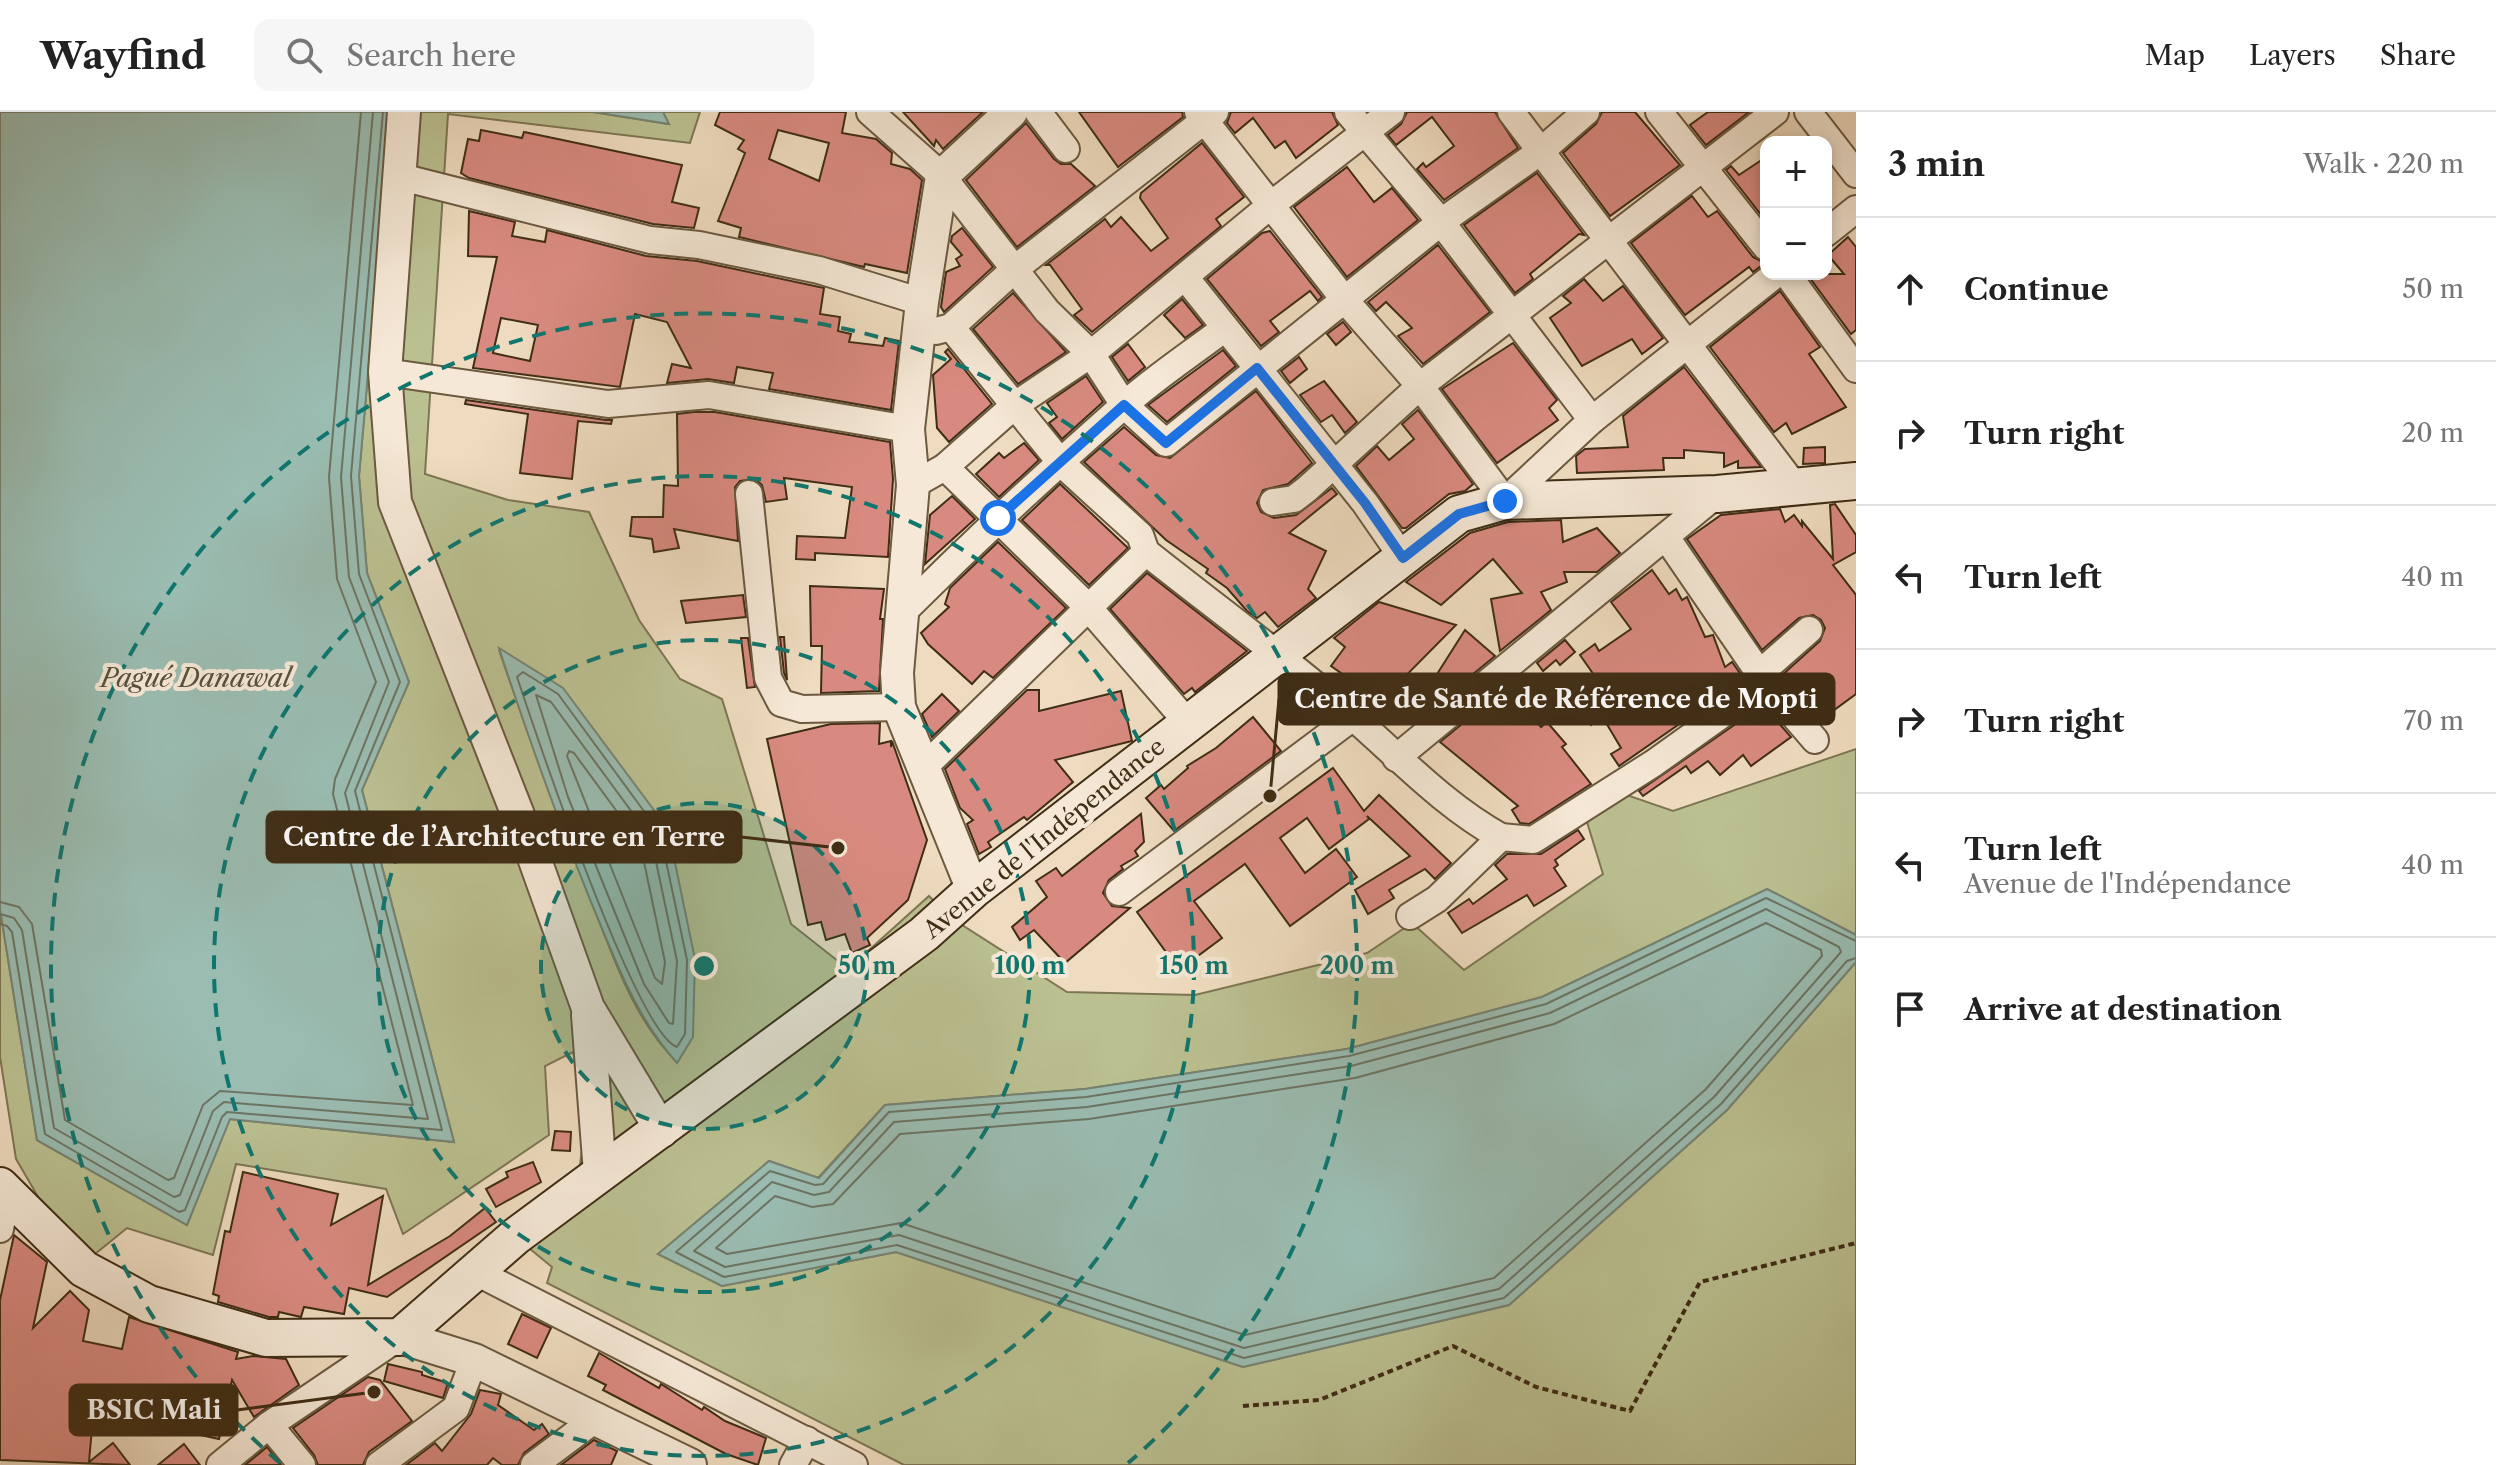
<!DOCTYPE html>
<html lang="en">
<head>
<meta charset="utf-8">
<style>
  body { margin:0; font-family:"Libre Caslon Text",serif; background:#f6f6f6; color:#222 }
  .controls { position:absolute; right:24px; top:24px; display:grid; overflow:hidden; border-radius:16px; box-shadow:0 4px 12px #0003 }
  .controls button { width:72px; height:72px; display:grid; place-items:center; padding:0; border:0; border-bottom:2px solid #e0e0e0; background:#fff; color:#222; font:40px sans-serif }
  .stop { position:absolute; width:24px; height:24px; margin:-18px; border:6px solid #1a73e8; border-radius:50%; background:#fff }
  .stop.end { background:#1a73e8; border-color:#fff; box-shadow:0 2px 8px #0008 }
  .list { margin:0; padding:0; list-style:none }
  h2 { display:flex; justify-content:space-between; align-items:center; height:104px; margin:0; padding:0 32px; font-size:34px }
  h2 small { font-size:26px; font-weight:400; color:#767676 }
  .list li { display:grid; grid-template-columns:52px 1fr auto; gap:24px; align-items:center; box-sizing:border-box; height:144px; padding:0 32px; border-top:2px solid #e0e0e0 }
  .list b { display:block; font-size:30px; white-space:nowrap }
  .list p { margin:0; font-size:26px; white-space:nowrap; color:#767676 }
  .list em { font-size:26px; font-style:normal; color:#767676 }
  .icon { flex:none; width:44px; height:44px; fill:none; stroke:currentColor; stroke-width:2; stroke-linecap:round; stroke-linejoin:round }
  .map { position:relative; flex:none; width:1856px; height:1353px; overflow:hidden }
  header { display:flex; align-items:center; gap:48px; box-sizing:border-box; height:112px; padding:0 40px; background:#fff; border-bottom:2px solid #e0e0e0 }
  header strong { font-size:38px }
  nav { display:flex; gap:44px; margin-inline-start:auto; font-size:28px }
  .search { width:560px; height:72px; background:#f6f6f6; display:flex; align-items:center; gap:20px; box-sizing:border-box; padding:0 28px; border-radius:16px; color:#767676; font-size:30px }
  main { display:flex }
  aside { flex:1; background:#fff }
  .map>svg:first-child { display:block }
</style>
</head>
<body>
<header>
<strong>Wayfind</strong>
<div class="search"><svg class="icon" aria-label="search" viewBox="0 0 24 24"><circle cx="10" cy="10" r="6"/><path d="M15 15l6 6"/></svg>Search here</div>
<nav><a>Map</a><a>Layers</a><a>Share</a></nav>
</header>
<main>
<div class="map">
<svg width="1856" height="1353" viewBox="0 0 1856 1353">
  <rect width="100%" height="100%" fill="#efdcc0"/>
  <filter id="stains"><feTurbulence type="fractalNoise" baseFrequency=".0025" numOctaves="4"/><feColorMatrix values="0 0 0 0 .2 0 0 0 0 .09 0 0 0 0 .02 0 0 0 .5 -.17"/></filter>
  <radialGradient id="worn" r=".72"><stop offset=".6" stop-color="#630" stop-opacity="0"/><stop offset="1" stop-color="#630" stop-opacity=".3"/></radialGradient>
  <!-- green -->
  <path fill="#bbc091" stroke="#7d7653" stroke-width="2" fill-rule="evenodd" d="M391,0H593L668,12L663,0H700L690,31L448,2L425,362L508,388L589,400L639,508L680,567L722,587L791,812L848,857L929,784L948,804L1067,880L1195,883L1367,841L1412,811L1464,858L1603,762L1587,710L1624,682L1673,699L1856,637V823L1767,777L1542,885L1347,937L1085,977L885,993L818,1066L769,1049L658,1142L722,1174L896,1140L1243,1255L1509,1193L1727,998L1856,850V1353H904L547,1171L552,1155L518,1127L576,1084L587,999L573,940L545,954L549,1023L403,1122L386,1077L236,1052L213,1143L127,1116L79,1155L16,1047L0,945V797L37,1028L187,1113L229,1007L454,1030L362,678L409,570L367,461L359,364ZM499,538L677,950C635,909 615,850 594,796C559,711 529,625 499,538Z"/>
  <!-- water -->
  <g fill="#9abcb1" stroke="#768373" stroke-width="2">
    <polygon points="0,0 391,0 359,364 367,461 409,570 362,678 454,1030 230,1007 187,1113 37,1028 0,797"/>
    <polygon points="593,0 663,0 669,12"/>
    <path d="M499,536L563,576L668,717L695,847L693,925L677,951C635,904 615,847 591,790C557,706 527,622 499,536Z"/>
    <polygon points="1767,777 1856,823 1856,850 1727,998 1509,1193 1243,1255 896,1140 722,1174 658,1142 769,1049 819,1066 885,993 1085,977 1347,937 1542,885"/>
  </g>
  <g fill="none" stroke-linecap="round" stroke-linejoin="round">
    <!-- shore -->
    <g stroke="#6c7463" stroke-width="2">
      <path d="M523,560L558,582L660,721L687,848L685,922L677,935C636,921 535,619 517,565Z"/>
      <polygon points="536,583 551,590 651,726 677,849 673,912 669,911 644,872 568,685"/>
      <polygon points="569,639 574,641 640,731 665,850 662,872 655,866 567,644"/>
      <polyline points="0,790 19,795 32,812 65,1008 168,1068 174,1066 203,993 220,979 413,993 333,682 335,667 376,570 337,467 329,365 361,0"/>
      <polygon points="1766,797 1839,835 1841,840 1714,985 1499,1177 1244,1236 899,1123 725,1155 694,1139 772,1070 814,1083 829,1080 894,1010 1087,995 1351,954 1550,901"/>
      <polyline points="0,802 14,806 22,818 54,1016 174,1085 180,1083 213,999 224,990 428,1007 345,681 389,570 349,465 341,365 373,0"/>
      <polygon points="1766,811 1821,838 1822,844 1706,977 1494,1166 1245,1223 901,1111 727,1142 716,1136 775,1084 812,1095 833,1092 900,1022 1089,1007 1355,966 1554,912"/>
      <polyline points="0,812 7,814 12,820 45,1022 179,1100 185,1098 222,1005 227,1000 442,1018 355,679 400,570 359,462 351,364 383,0"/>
      <polyline points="1856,829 1766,786 1546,892 1349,944 1086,985 889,1000 823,1072 815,1073 770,1059 676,1140 724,1165 897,1133 1244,1246 1504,1186 1721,992 1847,849 1856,846"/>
    </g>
  </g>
  <!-- building -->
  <g fill="#d98a80" stroke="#3f2d15" stroke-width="2" fill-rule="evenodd">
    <path d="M720,0H846L842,21L876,27L892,41L891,52L910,57L922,68L907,161L865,152L864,155L739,125L741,116L718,109L745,41L738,37L744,28L715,13ZM778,18L829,31L819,69L769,47Z"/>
    <polygon points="903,0 983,0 943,37 936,28 934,34"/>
    <polygon points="1079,0 1182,0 1183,5 1118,55"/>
    <polygon points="1231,0 1332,0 1338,13 1296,46 1285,29 1275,36 1253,6 1235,21 1227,11"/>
    <polygon points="1407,0 1495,0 1518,36 1444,88 1417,57 1423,51 1426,55 1454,34 1432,5 1396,33 1388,23 1401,12"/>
    <polygon points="1602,0 1635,0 1680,53 1610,104 1563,41 1596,12"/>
    <polygon points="1708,0 1749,0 1706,33 1690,13"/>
    <polygon points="1026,11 1054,47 1061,52 1071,52 1095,74 1017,135 966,68"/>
    <polygon points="481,18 522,26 524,20 682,53 672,90 699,96 694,116 653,112 469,66 461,61 468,27 479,29"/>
    <polygon points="1202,31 1244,85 1216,107 1221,114 1092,220 1074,203 1082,197 1050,153 1046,153 1105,107 1111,115 1121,105 1151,139 1168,126 1140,86 1141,81"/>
    <polygon points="1766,45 1766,109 1726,58 1731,54 1739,63"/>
    <polygon points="1347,55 1374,90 1392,76 1418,108 1347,165 1294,95"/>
    <polygon points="1537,61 1584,123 1579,122 1530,162 1533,167 1515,181 1464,113"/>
    <polygon points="1692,84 1708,105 1717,99 1753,145 1765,151 1753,160 1749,155 1685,203 1631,131"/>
    <path d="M469,99L515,110L512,124L545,130L547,118L646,144L697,149L824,176L820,202L840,205L838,219L851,222L849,230L883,234L885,226L899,229L891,298L769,277L773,261L737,255L734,271L708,267L667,271L672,252L691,256L667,210L635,202L620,275L473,256L497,145L468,144ZM501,206L538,213L530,249L493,241Z"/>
    <polygon points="962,116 993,155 944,200 941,195 946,160 960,154 956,147 962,143 951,130 952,124"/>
    <polygon points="1270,119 1322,185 1318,189 1310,179 1270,209 1279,220 1261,234 1207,167 1262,121"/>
    <polygon points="1848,125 1856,135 1856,218 1851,222 1807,162 1844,162 1828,143"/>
    <polygon points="1438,133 1490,200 1423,252 1398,224 1412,216 1386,190 1376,199 1368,190"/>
    <polygon points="1584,167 1603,189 1623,174 1663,226 1642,242 1632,227 1582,254 1550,206 1571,191 1563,184"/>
    <polygon points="1780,179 1820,235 1809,242 1846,295 1792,322 1786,311 1774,320 1710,235"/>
    <polygon points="1013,181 1066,240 1018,272 973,217"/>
    <polygon points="1182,187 1203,213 1185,226 1164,203"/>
    <polygon points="1343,210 1351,220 1336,233 1327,222"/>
    <polygon points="1513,231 1557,288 1549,296 1558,308 1497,351 1442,277"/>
    <polygon points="1128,232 1145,255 1128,269 1112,245"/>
    <polygon points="948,237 992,292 949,330 937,316 933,263 951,247 945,240"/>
    <polygon points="1223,238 1236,254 1167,310 1148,293"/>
    <polygon points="1299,245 1307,257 1290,271 1281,259"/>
    <polygon points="1684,255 1761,355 1738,356 1738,349 1724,355 1724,341 1684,338 1684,346 1663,346 1664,358 1577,361 1576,344 1585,337 1628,335 1623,304"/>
    <polygon points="1086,264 1103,290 1062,327 1049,311 1057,305 1047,291"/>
    <polygon points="1324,269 1357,310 1345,321 1332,303 1321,310 1300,283"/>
    <polygon points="1256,279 1312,351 1288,372 1263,378 1257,391 1261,400 1274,406 1296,403 1332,376 1337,382 1289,421 1326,439 1308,477 1316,486 1278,515 1265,500 1257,506 1247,499 1227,476 1206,461 1208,457 1166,428 1084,350 1124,315 1156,343 1170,346"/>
    <polygon points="466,288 606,308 612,308 611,312 578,309 572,367 520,361 528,302 465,292"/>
    <polygon points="1418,298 1473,372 1465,379 1449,382 1406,416 1402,416 1356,354 1377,334 1389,348 1414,327 1402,312"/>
    <polygon points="694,300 715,300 890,330 893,367 888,445 815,441 815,448 796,447 797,424 845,426 852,375 784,366 787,387 766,390 762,373 755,367 740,369 735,375 738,429 674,417 679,436 654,440 652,427 630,424 632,405 663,405 664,373 678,374 677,302"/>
    <polygon points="1024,331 1039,348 999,385 976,362 999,341 1004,346"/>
    <polygon points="1825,335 1825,351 1803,352 1804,336"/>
    <polygon points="1060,372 1128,436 1089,473 1022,408"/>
    <polygon points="952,384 975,407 925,452 930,403"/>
    <polygon points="1835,392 1856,423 1856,440 1833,453 1856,483 1856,582 1830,601 1825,594 1813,601 1781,564 1820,529 1825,516 1821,508 1813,503 1799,506 1762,538 1687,427 1721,403 1780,397 1785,410 1794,403 1802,414 1802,409 1833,447 1830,393"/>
    <polygon points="1561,408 1563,430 1597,416 1620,441 1597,460 1564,460 1567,470 1541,480 1551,498 1500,539 1491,487 1522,481 1493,447 1441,493 1406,470 1470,421 1508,410"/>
    <polygon points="998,430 1066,496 993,566 984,559 972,572 928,532 921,521 949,495 945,492 950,476"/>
    <polygon points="1652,458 1669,482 1676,477 1682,488 1687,485 1705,525 1713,523 1725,555 1732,550 1744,567 1619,654 1611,642 1621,636 1602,604 1591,613 1577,590 1603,576 1580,543 1595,532 1599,539 1631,517 1611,490"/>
    <polygon points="1147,461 1247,539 1195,580 1192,576 1184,582 1110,497"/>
    <polygon points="810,474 884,477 880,507 883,507 879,579 821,581 822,534 811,534"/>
    <polygon points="743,483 746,505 686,511 681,489"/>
    <polygon points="1379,490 1456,513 1371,599 1360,590 1368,580 1331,554 1345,535 1334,526"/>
    <polygon points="1465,518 1495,544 1421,605 1413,600"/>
    <polygon points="780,525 784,525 787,568 784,561"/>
    <polygon points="741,526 748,526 755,575 747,576"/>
    <polygon points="1565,528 1575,540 1560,553 1556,548 1543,559 1537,551"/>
    <polygon points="1507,575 1541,615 1547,610 1566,632 1562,635 1591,672 1529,712 1520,711 1512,698 1518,694 1440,630"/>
    <polygon points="1027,578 1039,578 1039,599 1121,579 1132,629 1055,648 1073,670 1027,708 1024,705 988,730 991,735 979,742 967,712 973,708 960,696 945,657"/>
    <polygon points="942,582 959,599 932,625 922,602"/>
    <polygon points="1763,593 1791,625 1751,654 1743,643 1720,663 1708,649 1691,661 1686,654 1643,684 1639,679"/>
    <polygon points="1253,605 1281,639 1174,719 1146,686 1161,673 1164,677 1188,656 1187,654 1216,636"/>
    <polygon points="880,611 879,632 891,629 891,635 892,629 927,728 908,788 867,826 870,833 852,841 845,822 826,828 821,810 808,813 767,627 831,612"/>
    <polygon points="1333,656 1364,699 1379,683 1451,751 1435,767 1425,757 1389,778 1394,786 1368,802 1355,778 1410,744 1367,704 1369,707 1329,737 1307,706 1280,726 1305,761 1336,737 1357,765 1290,814 1245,752 1194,789 1222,826 1179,858 1137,800"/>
    <polygon points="1141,702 1144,730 1135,739 1138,744 1121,754 1123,757 1109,768 1103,781 1112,794 1130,796 1065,851 1034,818 1020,828 1012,815 1047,785 1036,769 1056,756 1062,764"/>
    <polygon points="1578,718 1584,727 1555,748 1558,753 1554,756 1566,774 1534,794 1527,783 1462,821 1448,801 1469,787 1473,792 1507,767 1495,753 1507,742 1541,742"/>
    <polygon points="555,1019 571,1020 570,1039 552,1038"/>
    <polygon points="533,1050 541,1070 496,1095 486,1077 508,1065 506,1060"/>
    <polygon points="243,1060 338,1082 331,1113 383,1084 368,1173 450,1124 485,1096 496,1110 387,1185 349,1176 344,1202 304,1195 301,1205 279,1200 278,1205 269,1205 218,1190 219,1184 213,1182 225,1119 230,1120"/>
    <polygon points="14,1123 47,1150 33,1216 70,1179 89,1198 83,1229 122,1237 129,1205 238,1240 236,1247 253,1244 286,1247 299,1273 254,1305 232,1268 219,1327 140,1310 151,1302 95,1290 94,1300 89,1299 93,1305 89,1350 113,1331 130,1353 0,1348 0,1188"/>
    <polygon points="522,1202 551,1216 537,1246 508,1232"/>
    <polygon points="599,1241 659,1276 661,1272 702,1298 704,1295 725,1309 766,1326 758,1353 726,1342 603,1278 606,1273 588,1264"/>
    <polygon points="388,1252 422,1260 422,1263 448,1271 443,1286 384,1269"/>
    <polygon points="368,1265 380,1268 412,1309 369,1340 363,1353 318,1353 314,1343 293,1316"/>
    <polygon points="480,1278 501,1282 498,1293 534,1318 542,1312 549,1322 524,1341 518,1353 502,1353 493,1346 487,1353 406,1353 435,1331 442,1339 471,1302"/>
    <polygon points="594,1328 617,1339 611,1353 561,1353"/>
    <polygon points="184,1332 200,1353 158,1353"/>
    <polygon points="267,1335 281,1353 245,1353"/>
  </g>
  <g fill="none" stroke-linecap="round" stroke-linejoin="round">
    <defs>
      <g id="minor">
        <polyline points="870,0 942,64 1047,199 1091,242 1124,293 1166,331 1441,110 1541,39 1586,0"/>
        <polyline points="1038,0 1066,37"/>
        <polyline points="1198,0 1344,187 1420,274 1505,389 1592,308 1776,162"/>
        <polyline points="1348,0 1441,110 1592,308"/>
        <polyline points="1511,0 1794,373"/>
        <polyline points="1659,0 1766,135"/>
        <polyline points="1808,0 1856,62"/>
        <polyline points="401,65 650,128 699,133 819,158 922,190"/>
        <polyline points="1826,121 1856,97"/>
        <polyline points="1787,162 1856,257"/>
        <polyline points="1185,165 1365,391 1403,446"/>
        <path d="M951,215L1062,352L1140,423L1146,440C1215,495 1287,547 1353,605C1401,647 1445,694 1501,725"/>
        <polyline points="936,219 951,215 1016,156 1215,0"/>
        <polyline points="385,260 608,292 709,283 908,317"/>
        <polyline points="945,355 1087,494 1188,611"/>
        <polyline points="913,373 945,355 1015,293 1091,242 1271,93 1391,0"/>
        <polyline points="749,382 768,566 781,591 802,597 899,595"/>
        <polyline points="1273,390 1294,387 1307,377 1420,274 1775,0"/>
        <polyline points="1666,425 1766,571 1815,628"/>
        <path d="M903,500C974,429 1047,361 1122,295C1154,266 1191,242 1225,216"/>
        <polyline points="1760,561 1809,518"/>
        <polyline points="1396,646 1717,382"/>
        <polyline points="922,657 1146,440"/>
        <polyline points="1119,780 1353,605"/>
        <polyline points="1410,804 1437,787 1501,725 1533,728 1654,651 1766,571"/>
        <polyline points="0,1117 7,1081"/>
        <polyline points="476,1160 854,1353"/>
        <polyline points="269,1313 302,1353"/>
        <polyline points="220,1353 269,1313 399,1225"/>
        <polyline points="379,1353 456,1296 474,1248"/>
        <polyline points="534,1353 598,1305"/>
        <polyline points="793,1353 807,1328"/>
      </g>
      <g id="tertiary">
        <polyline points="404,0 385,260 395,390 527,726 588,896 662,1019"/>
        <polyline points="973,778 899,595 897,561 913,373 908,317 922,190 942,64 1011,0"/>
        <polyline points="588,903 600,1061"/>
        <polyline points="400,1225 474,1248 690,1353"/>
      </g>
      <polyline id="secondary" points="0,1074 84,1157 149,1192 266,1226 400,1225 516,1124 924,822 973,778 1459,402 1505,389 1717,382 1856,369"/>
    </defs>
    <!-- minor casing -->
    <use href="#minor" stroke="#6b5940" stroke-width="30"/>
    <!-- tertiary casing -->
    <use href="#tertiary" stroke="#6b5940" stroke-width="36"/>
    <!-- secondary casing -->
    <use href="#secondary" stroke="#3f2d15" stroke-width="40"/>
    <!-- path -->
    <polyline stroke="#3f2d15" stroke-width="4" stroke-dasharray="6 4" stroke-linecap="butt" points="1243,1294 1319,1288 1453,1234 1536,1275 1630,1299 1700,1170 1856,1131"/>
    <!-- minor -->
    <use href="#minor" stroke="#f5e8d6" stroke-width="26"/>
    <!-- tertiary -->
    <use href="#tertiary" stroke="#f5e8d6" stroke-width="32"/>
    <!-- secondary -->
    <use href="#secondary" stroke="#f5e8d6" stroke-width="36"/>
  </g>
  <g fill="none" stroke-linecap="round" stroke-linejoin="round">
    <!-- route -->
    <polyline stroke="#1a73e8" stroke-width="10" points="998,406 1124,293 1166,331 1257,256 1365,391 1403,446 1459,402 1505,389"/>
  </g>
  <!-- distance rings -->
  <circle cx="704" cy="854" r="163" fill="#0f766e" fill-opacity=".12"/>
  <g fill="none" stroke="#0f766e" stroke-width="4" stroke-dasharray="14 10">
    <circle cx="704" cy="854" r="163"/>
    <circle cx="704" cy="854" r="326"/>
    <circle cx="704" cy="854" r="490"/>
    <path d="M280 1351A653 653 0 1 1 1128 1351"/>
  </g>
  <g text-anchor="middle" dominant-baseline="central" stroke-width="8" stroke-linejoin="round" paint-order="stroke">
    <!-- street labels -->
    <g font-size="24" fill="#3f2d15" stroke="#f5e8d6">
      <text transform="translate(1044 726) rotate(-39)">Avenue de l'Indépendance</text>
    </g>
    <!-- water labels -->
    <g font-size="26" font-style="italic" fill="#56513c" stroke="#f5e8d6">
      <text x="196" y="566">Pagué Danawal</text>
    </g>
  </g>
  <circle cx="704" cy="854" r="12" fill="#0f766e" stroke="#f5e8d6" stroke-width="4"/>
  <g font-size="24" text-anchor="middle" font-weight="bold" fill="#0f766e" stroke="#f5e8d6" stroke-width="8" stroke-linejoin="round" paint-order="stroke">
    <text x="867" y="862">50 m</text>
    <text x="1030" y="862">100 m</text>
    <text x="1194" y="862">150 m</text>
    <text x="1357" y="862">200 m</text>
  </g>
  <!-- callouts -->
  <path fill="none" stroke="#3f2d15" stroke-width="3" d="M1270 684L1279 587M838 736L741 725M374 1280L237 1298"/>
  <g fill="#3f2d15" stroke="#f5e8d6" stroke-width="3">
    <circle cx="1270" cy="684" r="8"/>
    <circle cx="838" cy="736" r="8"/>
    <circle cx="374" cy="1280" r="8"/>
  </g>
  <g fill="#3f2d15" stroke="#3f2d15" stroke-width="3">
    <rect x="1279" y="562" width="555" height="50" rx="8"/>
    <rect x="267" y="700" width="474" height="50" rx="8"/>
    <rect x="70" y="1273" width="167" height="50" rx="8"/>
  </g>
  <g font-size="26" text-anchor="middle" font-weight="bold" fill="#fff">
    <text x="1556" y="596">Centre de Santé de Référence de Mopti</text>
    <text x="504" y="734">Centre de l’Architecture en Terre</text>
    <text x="154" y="1307">BSIC Mali</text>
  </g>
  <rect width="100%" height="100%" filter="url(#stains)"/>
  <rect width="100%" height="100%" fill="url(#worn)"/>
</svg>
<div class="controls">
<button>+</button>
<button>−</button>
</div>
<div class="stop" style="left:998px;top:406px"></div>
<div class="stop end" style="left:1505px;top:389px"></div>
</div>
<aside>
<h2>3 min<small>Walk · 220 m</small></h2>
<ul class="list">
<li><svg class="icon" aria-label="ahead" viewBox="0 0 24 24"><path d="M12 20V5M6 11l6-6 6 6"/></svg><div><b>Continue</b></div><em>50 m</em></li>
<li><svg class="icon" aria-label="right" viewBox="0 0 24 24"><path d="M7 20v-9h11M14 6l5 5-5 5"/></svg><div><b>Turn right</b></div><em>20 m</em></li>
<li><svg class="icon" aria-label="left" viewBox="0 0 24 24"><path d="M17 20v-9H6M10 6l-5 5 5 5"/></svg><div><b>Turn left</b></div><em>40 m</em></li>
<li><svg class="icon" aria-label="right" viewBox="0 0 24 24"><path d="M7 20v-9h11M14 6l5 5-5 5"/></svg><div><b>Turn right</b></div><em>70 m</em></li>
<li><svg class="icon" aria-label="left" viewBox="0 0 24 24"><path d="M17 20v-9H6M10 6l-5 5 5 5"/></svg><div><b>Turn left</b><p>Avenue de l'Indépendance</p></div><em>40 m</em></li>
<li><svg class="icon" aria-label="arrive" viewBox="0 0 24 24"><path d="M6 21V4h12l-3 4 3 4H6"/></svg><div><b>Arrive at destination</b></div></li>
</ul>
</aside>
</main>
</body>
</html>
